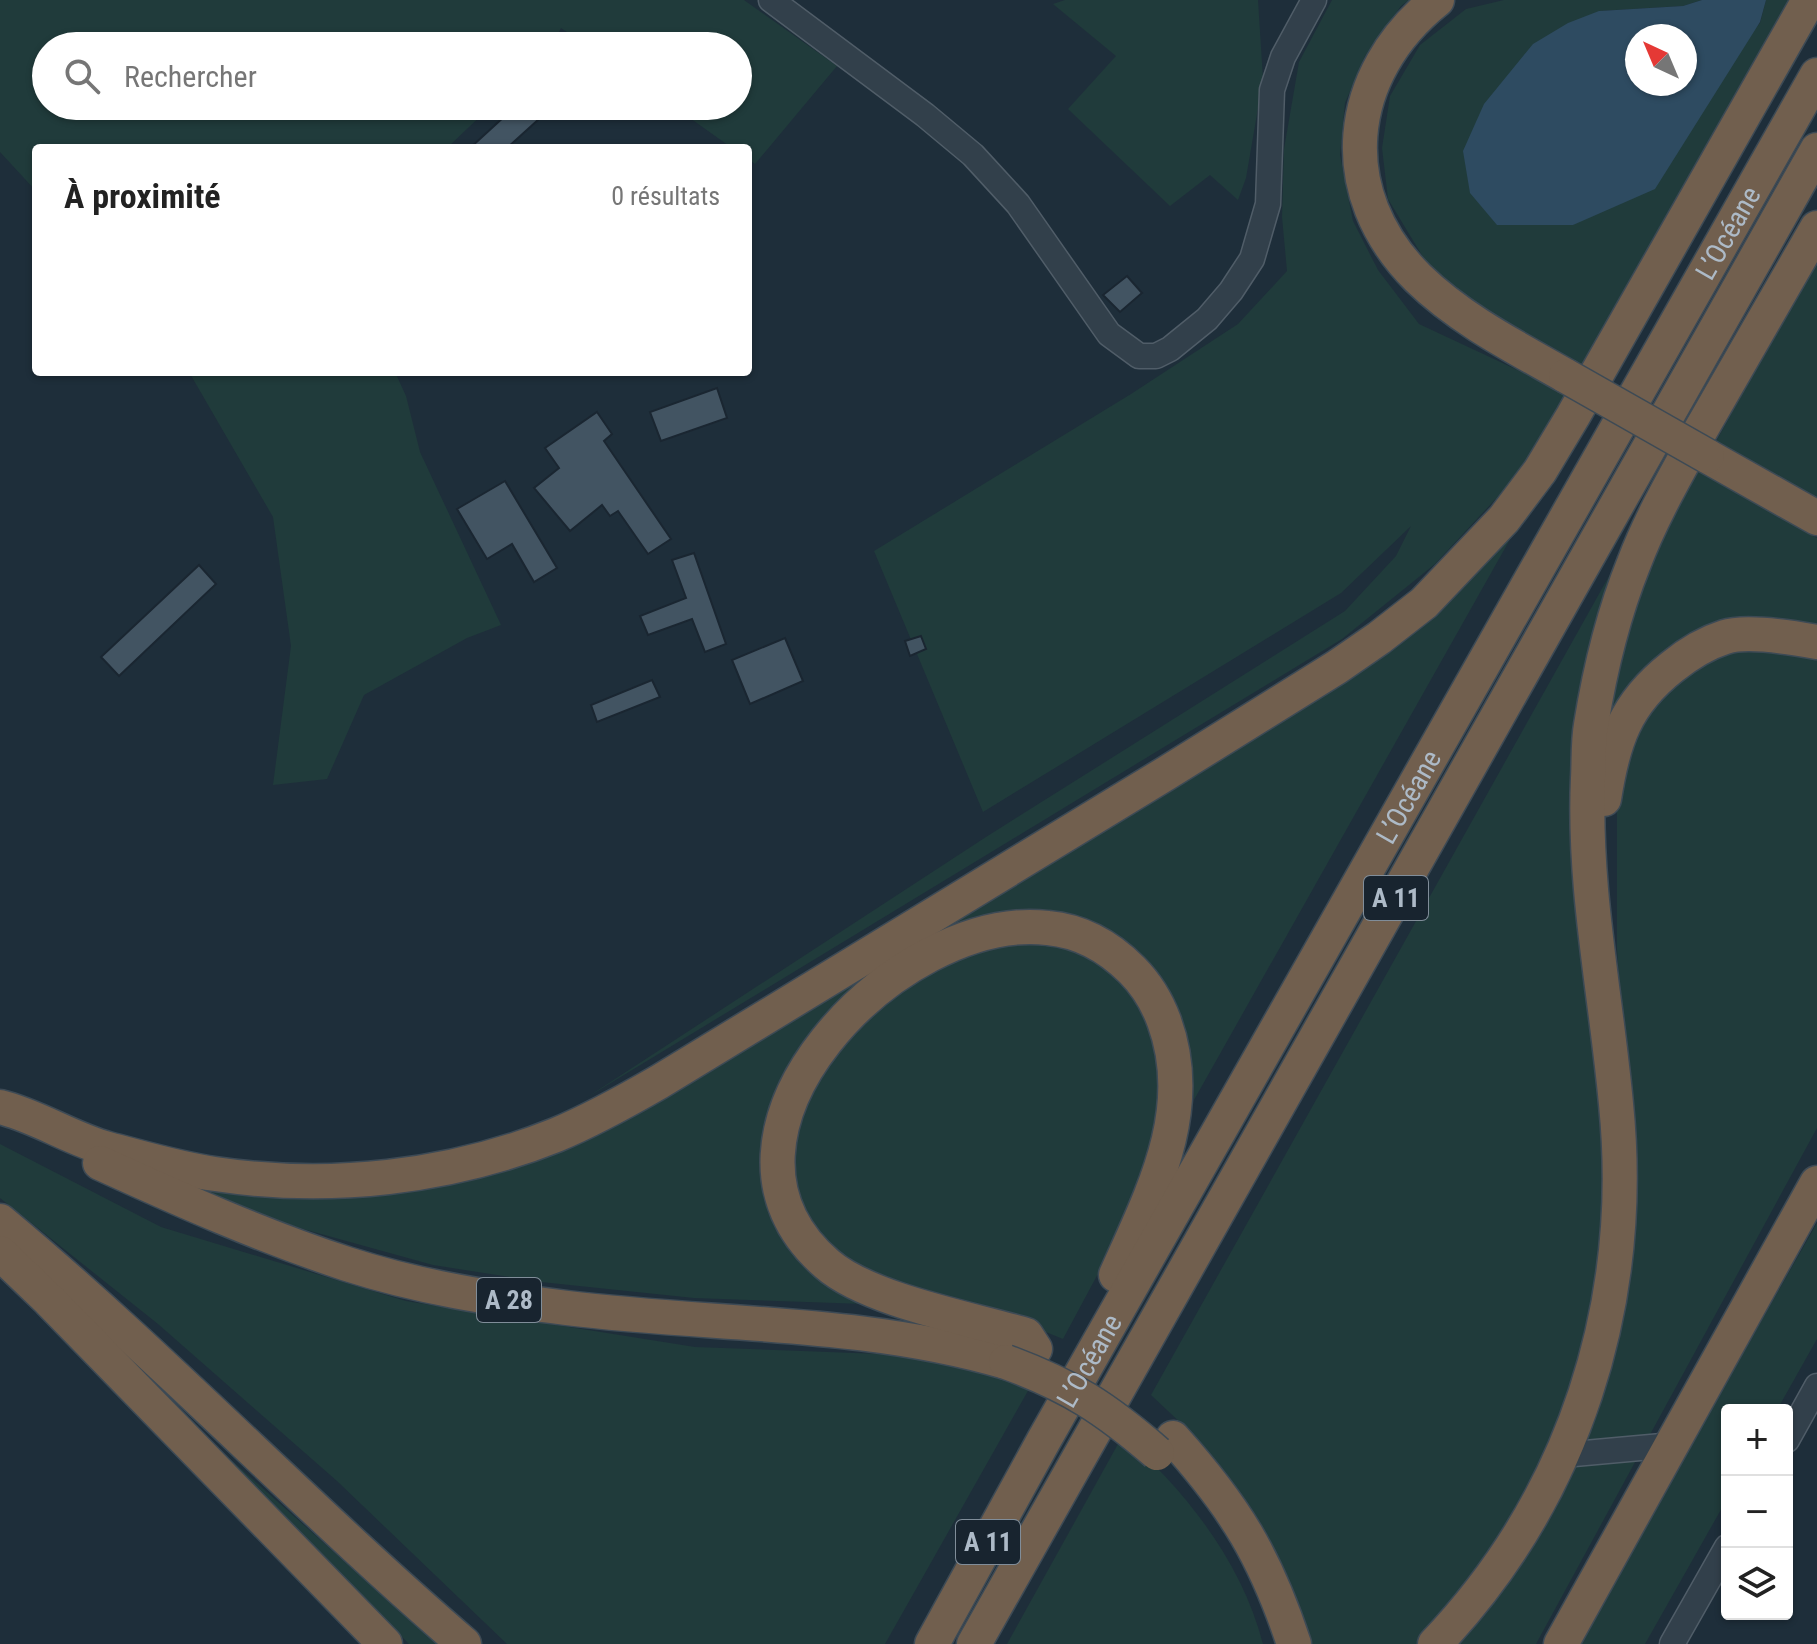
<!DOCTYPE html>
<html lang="fr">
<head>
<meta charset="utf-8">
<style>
  body { margin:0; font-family:"Roboto Condensed",sans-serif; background:#f6f6f6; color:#222 }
  .controls { position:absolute; right:24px; bottom:24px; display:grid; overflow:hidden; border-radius:8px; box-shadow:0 2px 6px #0004 }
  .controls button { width:72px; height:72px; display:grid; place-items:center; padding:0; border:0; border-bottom:2px solid #e0e0e0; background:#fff; color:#222; font:40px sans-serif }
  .compass { position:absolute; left:1625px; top:24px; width:72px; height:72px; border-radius:50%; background:#fff; box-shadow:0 2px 6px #0004; rotate:316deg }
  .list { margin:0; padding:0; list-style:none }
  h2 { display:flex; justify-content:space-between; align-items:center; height:104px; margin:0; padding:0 32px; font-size:34px }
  h2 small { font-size:26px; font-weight:400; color:#767676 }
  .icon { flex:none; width:44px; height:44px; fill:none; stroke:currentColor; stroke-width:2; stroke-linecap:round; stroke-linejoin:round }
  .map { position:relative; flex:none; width:1817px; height:1644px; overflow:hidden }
  .search { position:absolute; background:#fff; box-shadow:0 2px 6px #0004; left:32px; top:32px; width:720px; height:88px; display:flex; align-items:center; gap:20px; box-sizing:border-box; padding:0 28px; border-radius:44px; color:#767676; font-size:30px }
  .panel { position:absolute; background:#fff; box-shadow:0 2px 6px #0004; left:32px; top:144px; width:720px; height:232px; border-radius:8px }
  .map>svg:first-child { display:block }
</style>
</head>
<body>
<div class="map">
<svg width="1817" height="1644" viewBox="0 0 1817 1644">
  <rect width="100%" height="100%" fill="#1e2e3a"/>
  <!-- green -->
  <g fill="#203b3b">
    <polygon points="0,0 744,0 837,66 755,164 748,159 748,148 732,148 673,106 738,106 738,46 587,46 561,28 552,46 46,46 46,106 491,106 447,148 36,148 36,191 0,152"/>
    <polygon points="1065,0 1258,0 1263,79 1246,178 1238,200 1210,175 1170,206 1068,109 1116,56 1053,4"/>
    <polygon points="1332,0 1409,0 1401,6 1365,56 1345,103 1340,155 1353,221 1378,270 1419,324 1569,394 1532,460 1435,564 1342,639 586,1098 986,837 1345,611 1396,556 1411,526 1341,593 983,812 874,551 1131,394 1238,324 1287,271 1282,217 1284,149 1299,62"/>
    <polygon points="1504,0 1702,0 1683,6 1599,11 1573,225 1760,23 1766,0 1796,0 1586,373 1486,313 1429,267 1388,199 1382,148 1390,96 1420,45 1466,9"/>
    <polygon points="1817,258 1817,502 1714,445"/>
    <polygon points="189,372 395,372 406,396 420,452 501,625 467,638 364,695 327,779 273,785 291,646 273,517"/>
    <polygon points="1700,468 1817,538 1817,629 1786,619 1723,621 1679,639 1649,666 1599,750 1640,585 1673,512"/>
    <polygon points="1544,479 1194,1100 1190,1057 1058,912 1025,912 991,916 793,1063 771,1111 762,1175 772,1221 806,1269 865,1304 694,1298 541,1282 433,1265 303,1229 170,1184 463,1178 1331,688"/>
    <polygon points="1632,535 1601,610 1594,977 1608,1280 1546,1473 1424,1644 1307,1644 1282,1564 1218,1467 1185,1427 1151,1395"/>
    <polygon points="1747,648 1817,656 1817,1128 1536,1644 1449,1644 1581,1436 1628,1107 1617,949 1617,788 1637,723 1658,693 1715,655"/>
    <polygon points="1042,942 1089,955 1124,981 1146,1010 1157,1040 1161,1087 1158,1130 1115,1242 1063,1339 1026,1324 902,1287 833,1250 797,1205 790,1152 799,1111 825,1063 865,1021 907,986 953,957 994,947"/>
    <polygon points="0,1144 161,1227 406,1301 695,1347 881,1354 1003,1370 1033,1382 885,1644 507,1644 337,1481 158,1324 0,1198"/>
    <polygon points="1817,1223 1817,1339 1777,1410 1727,1410 1727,1499 1645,1644 1577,1644"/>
    <polygon points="202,1434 437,1644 409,1644"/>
    <path d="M1123,1435C1186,1492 1241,1560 1263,1644H1007Z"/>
  </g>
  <!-- water -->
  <path fill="#2e4b61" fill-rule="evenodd" d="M1702,0H1766L1760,22L1655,189L1573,225H1497L1470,193L1463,151L1484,104L1533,44L1568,23L1599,11L1683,6ZM1637,36H1685V84H1637Z"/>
  <!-- building -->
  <g fill="#425462" stroke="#1a2631" stroke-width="2">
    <polygon points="516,106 527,106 539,119 507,148 470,148"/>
    <polygon points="1127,276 1142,293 1120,312 1103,295"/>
    <polygon points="717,388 727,418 661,441 650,412"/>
    <polygon points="597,412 612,434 604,441 671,539 648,554 618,511 610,516 602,505 570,531 534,488 559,468 545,448"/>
    <polygon points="505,481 557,568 534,582 512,544 487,559 457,509"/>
    <polygon points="694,553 726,644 705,652 692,619 648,635 640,616 686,598 672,560"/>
    <polygon points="199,565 216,584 119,676 101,657"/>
    <polygon points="921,636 926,649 910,656 905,641"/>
    <polygon points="785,638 803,681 750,704 732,660"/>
    <polygon points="652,680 660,697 597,722 591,705"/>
  </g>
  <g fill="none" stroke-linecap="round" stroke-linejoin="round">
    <defs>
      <g id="minor">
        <polyline points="771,0 925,115 973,155 1018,204 1109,334 1139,356 1156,356 1170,349 1207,319 1231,291 1252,259 1268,204 1272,90 1283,57 1314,0"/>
        <polyline points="1787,1440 1817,1386"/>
        <polyline points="1563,1455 1673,1445"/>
        <polyline points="1672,1644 1727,1547"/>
      </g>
      <g id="highway">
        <path d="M1437,0C1344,74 1332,193 1418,278C1460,319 1515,347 1566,376"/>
        <polyline points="1707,456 1817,518"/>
        <path d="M1604,799C1613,741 1625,704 1672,667C1688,654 1706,643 1725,637C1746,630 1795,638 1817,642"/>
        <path d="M0,1107C37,1116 71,1139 108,1149C143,1158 179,1169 215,1174C329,1191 449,1178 556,1135C592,1120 626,1101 659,1082L1165,774L1337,667L1379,638L1424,603L1504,519L1540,471L1573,416L1809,0"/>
        <path d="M100,1163C181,1200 262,1236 347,1264C418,1287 493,1299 567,1308C713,1326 864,1320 1006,1362"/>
        <path d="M0,1221C161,1355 305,1507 464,1644"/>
        <polyline points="0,1253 49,1300 385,1644"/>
        <path d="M1035,1349L1026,1335C972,1319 868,1300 827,1264C678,1136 899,910 1048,928C1081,931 1109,947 1132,970C1147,985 1157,1002 1164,1021C1197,1110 1152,1194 1116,1275"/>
        <path d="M1173,1438C1235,1507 1265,1556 1294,1644"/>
        <path id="s1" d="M932,1644L1044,1440L1817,75"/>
        <polyline points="974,1644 1817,150"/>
        <path d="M1435,1644C1574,1498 1636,1304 1616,1104C1606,995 1583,888 1588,778C1589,760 1588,742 1591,725C1600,669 1613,615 1634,563C1651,518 1676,475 1699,433C1738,364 1778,296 1817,228"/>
        <polyline points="1561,1644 1817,1183"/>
      </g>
    </defs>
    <!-- minor casing -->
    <use href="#minor" stroke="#505d68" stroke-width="27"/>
    <!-- highway casing -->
    <use href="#highway" stroke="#3d4a55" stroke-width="37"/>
    <!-- minor -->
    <use href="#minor" stroke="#32404b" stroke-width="24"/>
    <!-- highway -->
    <use href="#highway" stroke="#715f4e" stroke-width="34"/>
    <defs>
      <g id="highway-bridge">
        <polyline points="1566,376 1707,456"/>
        <path d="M1006,1362C1071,1386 1105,1408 1157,1453"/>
      </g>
    </defs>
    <!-- highway-bridge casing -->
    <use href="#highway-bridge" stroke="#3d4a55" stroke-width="37" stroke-linecap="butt"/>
    <!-- highway-bridge -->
    <use href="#highway-bridge" stroke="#715f4e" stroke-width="34"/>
  </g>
  <g text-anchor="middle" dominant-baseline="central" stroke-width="6" stroke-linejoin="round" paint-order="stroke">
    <!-- shield labels -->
    <g fill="#18242f" stroke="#808d99" stroke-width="2">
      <rect x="1364" y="876" width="64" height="44" rx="6"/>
      <rect x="477" y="1278" width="64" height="44" rx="6"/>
      <rect x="956" y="1520" width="64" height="44" rx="6"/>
    </g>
    <g font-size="26" font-weight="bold" fill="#adbac7">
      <text x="1396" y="898">A 11</text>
      <text x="509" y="1300">A 28</text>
      <text x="988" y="1542">A 11</text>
    </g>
    <!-- street labels -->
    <g font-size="28" fill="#adbac7" stroke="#18242f">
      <text stroke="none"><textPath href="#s1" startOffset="1620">L’Océane</textPath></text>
      <text stroke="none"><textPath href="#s1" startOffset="972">L’Océane</textPath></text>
      <text stroke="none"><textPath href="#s1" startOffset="324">L’Océane</textPath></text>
    </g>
  </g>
</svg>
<div class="controls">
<button>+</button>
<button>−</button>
<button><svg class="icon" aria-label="layers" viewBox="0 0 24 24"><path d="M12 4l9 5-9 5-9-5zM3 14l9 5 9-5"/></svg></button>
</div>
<svg class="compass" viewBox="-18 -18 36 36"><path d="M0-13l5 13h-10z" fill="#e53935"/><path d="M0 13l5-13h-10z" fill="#767676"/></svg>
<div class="search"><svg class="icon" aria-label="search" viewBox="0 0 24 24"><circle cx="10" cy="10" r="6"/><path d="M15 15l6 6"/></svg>Rechercher</div>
<section class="panel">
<h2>À proximité<small>0 résultats</small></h2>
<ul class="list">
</ul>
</section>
</div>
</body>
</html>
